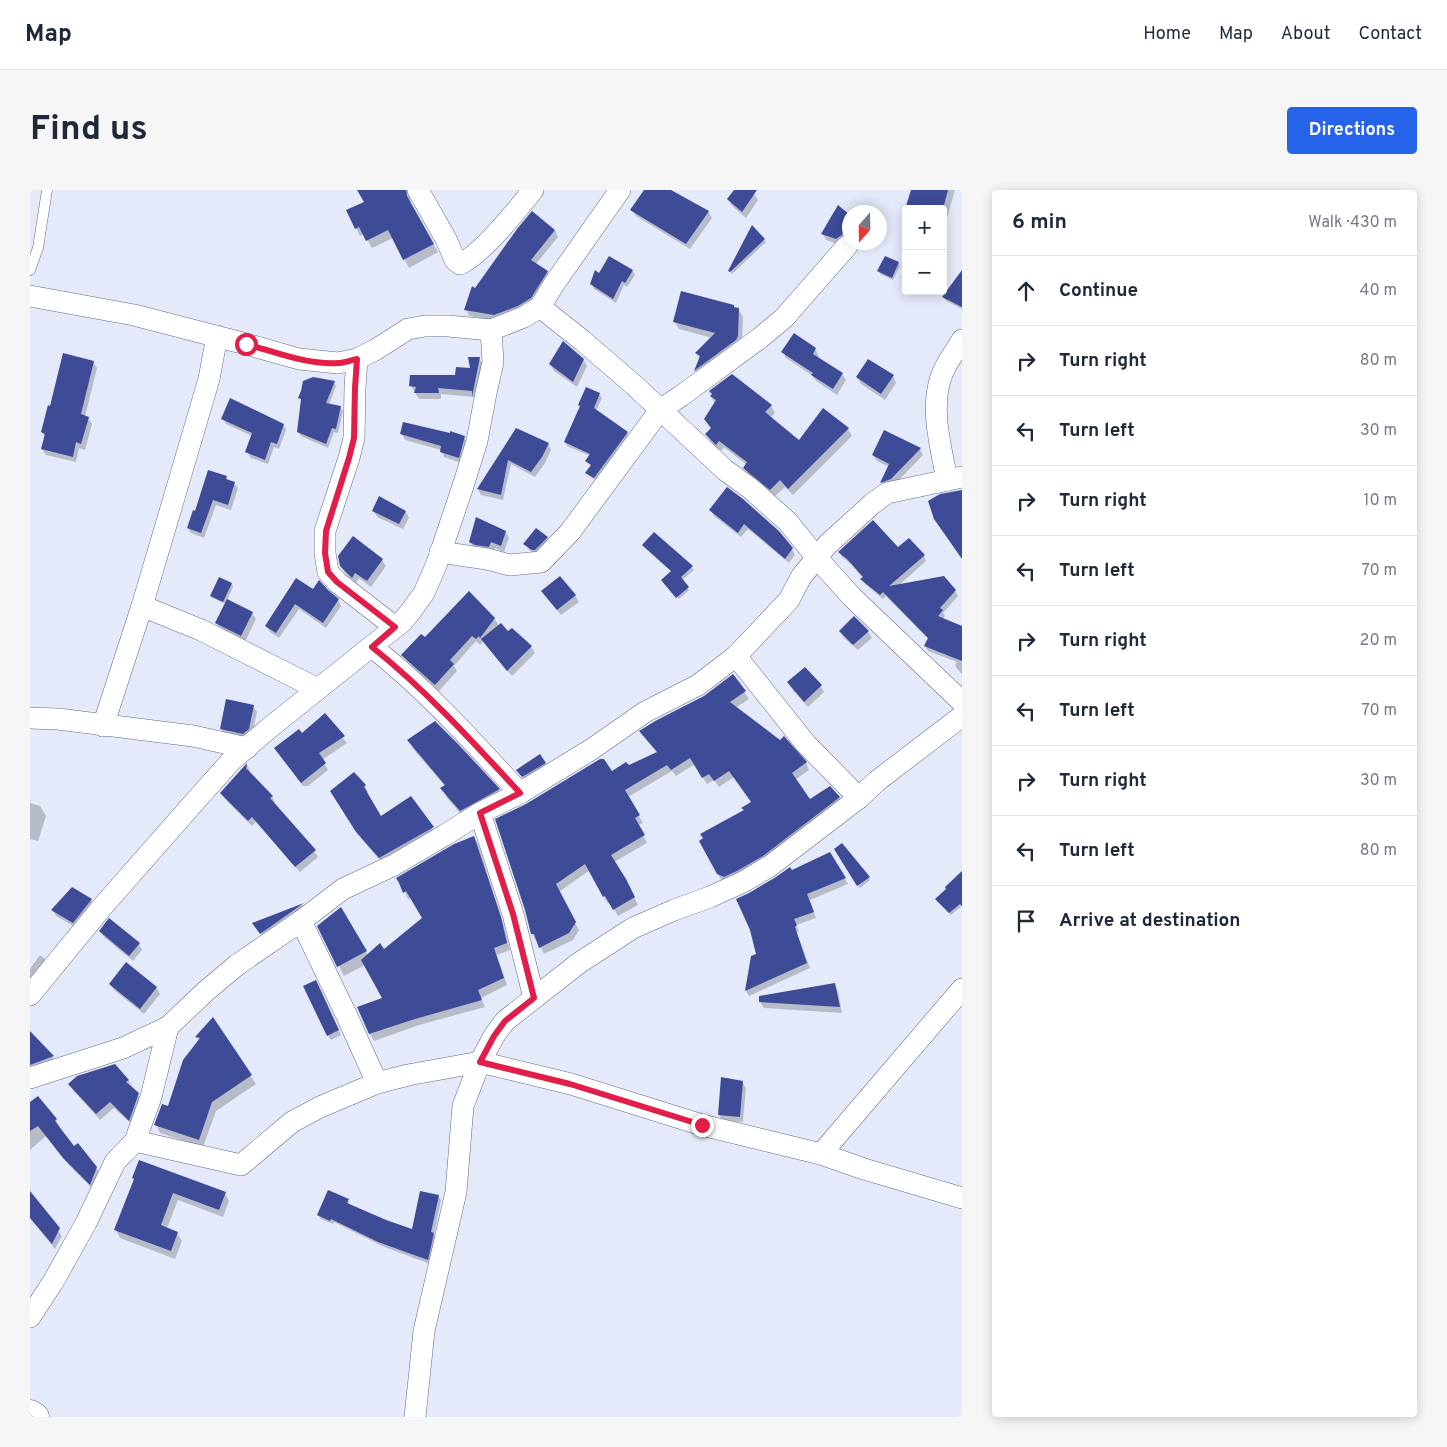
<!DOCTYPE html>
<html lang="en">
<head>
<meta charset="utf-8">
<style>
  body { margin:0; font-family:Overpass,sans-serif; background:#f6f6f7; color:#1f2937 }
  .controls { position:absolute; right:15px; top:15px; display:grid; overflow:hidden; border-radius:5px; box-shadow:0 2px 12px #0003 }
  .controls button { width:45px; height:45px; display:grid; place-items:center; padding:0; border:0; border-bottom:1px solid #e0e1e3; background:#fff; color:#1f2937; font:25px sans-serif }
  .compass { position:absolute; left:812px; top:15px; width:45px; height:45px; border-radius:50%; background:#fff; box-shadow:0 2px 12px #0003; rotate:200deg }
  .stop { position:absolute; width:15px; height:15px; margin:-11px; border:4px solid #e11d48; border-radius:50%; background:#fff }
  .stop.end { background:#e11d48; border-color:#fff; box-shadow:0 1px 5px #0008 }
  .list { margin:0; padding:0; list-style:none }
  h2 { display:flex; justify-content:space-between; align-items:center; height:65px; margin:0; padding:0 20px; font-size:21px }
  h2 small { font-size:16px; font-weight:400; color:#747a83 }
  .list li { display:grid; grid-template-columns:32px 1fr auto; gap:15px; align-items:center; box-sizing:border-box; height:70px; padding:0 20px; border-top:1px solid #e0e1e3 }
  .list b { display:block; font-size:19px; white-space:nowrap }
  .list em { font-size:16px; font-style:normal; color:#747a83 }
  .icon { flex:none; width:28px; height:28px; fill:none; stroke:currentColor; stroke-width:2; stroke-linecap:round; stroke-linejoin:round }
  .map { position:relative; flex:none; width:932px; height:1227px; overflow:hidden; border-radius:5px }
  header { display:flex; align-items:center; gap:30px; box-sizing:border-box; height:70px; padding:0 25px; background:#fff; border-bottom:1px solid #e0e1e3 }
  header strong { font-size:24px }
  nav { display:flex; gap:28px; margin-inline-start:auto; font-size:18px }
  .intro { display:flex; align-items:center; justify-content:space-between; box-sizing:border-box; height:120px; padding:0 30px }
  h1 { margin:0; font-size:35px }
  .button { padding:12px 22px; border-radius:5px; background:#2563eb; color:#fff; font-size:18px; font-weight:700 }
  main { display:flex; gap:30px; padding:0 30px }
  aside { flex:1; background:#fff; border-radius:5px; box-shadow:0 2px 12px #0003 }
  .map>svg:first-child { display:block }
</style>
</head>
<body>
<header>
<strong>Map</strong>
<nav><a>Home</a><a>Map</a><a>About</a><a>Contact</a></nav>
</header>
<div class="intro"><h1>Find us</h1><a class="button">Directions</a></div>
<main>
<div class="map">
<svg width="932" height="1227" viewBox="0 0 932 1227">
  <rect width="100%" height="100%" fill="#e5eafb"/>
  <!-- shadow -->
  <g fill="#0003">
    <polygon points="328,0 380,0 382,2 380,8 381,16 408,62 379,78 363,48 342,58 334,44 330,46 326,38 335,12"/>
    <polygon points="616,0 638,0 678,21 682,28 660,59 606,26 602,20"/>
    <polygon points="705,0 719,0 724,4 728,10 716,28 702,16 698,9"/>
    <polygon points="883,0 925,0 914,38 913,19 877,19"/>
    <polygon points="502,23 525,41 528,47 506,74 517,82 520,88 504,114 468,131 439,126 436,119 445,100"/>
    <polygon points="819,27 819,50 810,55 796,50 793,44"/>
    <polygon points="734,50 736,52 702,84 701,83 700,80"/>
    <polygon points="868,73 870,76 863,90 850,84 849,81"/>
    <polygon points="602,80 605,85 597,97 594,95 586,113 564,99 562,94 570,85"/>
    <polygon points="932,100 932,119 916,111 913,107"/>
    <polygon points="704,118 708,119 713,127 712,154 669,188 665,181 670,169 667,163 682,148 649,139 644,131"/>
    <polygon points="764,145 785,159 789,166 787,168 812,184 816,190 807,205 786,191 783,186 756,168 753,162"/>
    <polygon points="449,168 453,175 446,211 444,207 411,204 411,209 389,209 381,196 426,186 441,179"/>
    <polygon points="553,169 557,176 547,197 524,181 520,174"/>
    <polygon points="63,172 67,178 55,227 58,228 62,234 55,260 49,258 46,272 16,265 12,259 15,248 12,242"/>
    <polygon points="702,186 741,216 745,223 740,228 769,252 818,239 822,246 763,305 755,297 745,306 719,285 714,278 717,275 694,257 691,261 681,252 677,244 682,239 685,213 681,207 683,205 680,201"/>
    <polygon points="863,186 866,193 855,210 831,194 827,187"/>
    <polygon points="304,192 306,196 299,215 310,217 313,221 308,243 304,242 298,258 271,246 268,242 272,212 270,208"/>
    <polygon points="569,204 572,208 566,221 597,243 599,247 567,291 559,286 557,283 561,276 557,271 560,266 537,256 535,252 551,217 549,215"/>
    <polygon points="193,228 253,234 256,240 249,259 244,257 238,274 221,268 218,263 222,246 196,234"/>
    <polygon points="487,240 518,254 521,260 515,273 505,287 481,274 473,310 451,305 448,299"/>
    <polygon points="372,244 434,247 437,253 431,273 414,267 411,260 375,250"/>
    <polygon points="890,259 893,265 864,295 855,298 852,292 859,277 847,271 843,265"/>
    <polygon points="196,287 198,291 204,293 208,298 201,320 186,315 174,348 161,343 158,338 165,322"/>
    <polygon points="698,299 762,359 765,365 759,373 718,339 711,347 684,326 681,320"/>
    <polygon points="344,321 376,322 379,328 373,339 347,327"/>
    <polygon points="476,342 479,348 474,362 465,358 463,363 444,358 440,352"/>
    <polygon points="624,344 664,380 652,390 659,400 649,409 634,393 642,382 613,356"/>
    <polygon points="323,348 352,370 356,376 341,397 329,388 326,393 315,383 311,376"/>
    <polygon points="517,348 521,354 507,366 499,360 495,354"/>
    <polygon points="868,359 894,366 896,371 868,396 925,401 928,406 913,423 915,426 913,429 932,438 932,484 928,480 925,475 927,472 898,461 895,456 899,450 856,406 853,409 835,394 832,389 833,388 821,374 812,367 809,362"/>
    <polygon points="189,388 202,394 203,397 197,410 222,423 226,429 215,452 190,439 186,433 196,414 183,408 181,406"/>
    <polygon points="266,389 283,401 308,410 311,416 296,438 269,419 249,448 240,442 236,436"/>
    <polygon points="545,405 549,412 531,425 516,407"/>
    <polygon points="464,428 469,436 478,443 482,439 501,457 505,463 482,486 453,452 450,455 446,451 424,476 427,481 409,501 377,471 373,465 395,449"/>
    <polygon points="824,428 838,442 842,448 828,460 814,448 810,441"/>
    <polygon points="703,486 719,509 705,518 750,551 754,548 776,573 779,580 765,590 780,610 809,607 813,614 737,672 692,691 688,684 715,621 713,618 722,612 704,587 689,597 684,590 677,594 665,574 646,586 642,581 598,607 613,633 608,635 617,653 584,672 599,697 608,715 588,726 580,712 578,714 560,680 529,702 549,740 543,750 514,764 507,750 506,751 502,744 496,720 581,583 599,577 628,563 611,542 674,507"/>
    <polygon points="758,492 790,495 794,502 778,517 762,499"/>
    <polygon points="223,516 227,522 222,545 217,550 195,545 191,539"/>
    <polygon points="295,525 317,553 292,570 298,580 278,596 273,596 246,559 272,545"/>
    <polygon points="405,532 469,600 474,609 436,630 417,608 412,598 415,596 384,560 379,550"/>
    <polygon points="510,566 516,576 495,589 489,583"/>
    <polygon points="217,575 220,581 220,584 242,606 245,613 244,614 284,661 288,667 270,682 226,632 222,636 195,609 191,603"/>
    <polygon points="335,596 338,602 337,604 351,628 381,608 406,644 353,674 331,648 302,601"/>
    <polygon points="0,613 10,616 16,626 8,651 0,649"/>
    <polygon points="444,647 448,654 474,736 480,760 467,765 477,795 451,808 455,817 389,835 344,851 340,844 354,809 335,775 314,786 289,736 310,719 338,765 354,761 393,728 381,708 378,709 372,696"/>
    <polygon points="812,654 840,690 830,698 805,659"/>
    <polygon points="800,664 818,694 780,710 786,728 766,735 769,741 767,743 780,778 719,806 716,801 722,767 727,765 762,681"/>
    <polygon points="932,690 932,716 921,725 909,712"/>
    <polygon points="43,699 61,710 65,716 47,738 26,726 23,720"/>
    <polygon points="273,715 276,720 235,749 224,733"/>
    <polygon points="70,741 109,754 112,760 103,771 74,747"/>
    <polygon points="10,765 14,768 18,774 0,796 0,779"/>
    <polygon points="80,794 126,797 130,804 114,824 84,800"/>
    <polygon points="804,794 808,801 812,823 734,818 730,812"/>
    <polygon points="288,796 311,845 301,850 298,845"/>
    <polygon points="183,829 226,894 186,921 173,957 130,943 126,934 138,917 169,851 167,847"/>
    <polygon points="0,847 22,866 25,872 0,882"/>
    <polygon points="98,890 112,911 103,935 84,918 70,930 43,900 40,894"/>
    <polygon points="712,892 716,898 713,932 692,931 689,924"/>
    <polygon points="0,914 26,930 29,936 28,937 44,958 66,977 70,984 64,1000 38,974 16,946 0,960"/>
    <polygon points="105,990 195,1003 199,1011 193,1027 148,1010 137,1038 147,1043 152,1051 145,1069 90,1048 86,1040"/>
    <polygon points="0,1003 32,1046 25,1059 0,1028"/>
    <polygon points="408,1006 411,1010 404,1045 406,1048 400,1074 352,1056 304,1032 303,1034 291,1029 288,1025 318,1010 320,1015 383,1041"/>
  </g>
  <!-- building -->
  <g fill="#3e4b97">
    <polygon points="327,0 376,0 377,6 404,54 373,70 358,40 336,51 329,37 325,39 316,20 334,12"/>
    <polygon points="614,0 641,0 679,21 656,54 600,20"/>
    <polygon points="704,0 727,0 712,22 697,9"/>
    <polygon points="881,0 918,0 913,19 875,19"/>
    <polygon points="808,15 820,25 820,40 817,44 813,44 806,49 791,44"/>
    <polygon points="502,21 525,40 501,70 518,81 501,108 488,116 464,125 434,120 442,96 445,98 487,39"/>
    <polygon points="722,35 735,49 700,82 698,81"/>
    <polygon points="579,66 603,80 595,93 592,91 583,109 560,94 565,80 569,83"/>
    <polygon points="855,66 869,72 862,88 847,81"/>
    <polygon points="932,80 932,117 912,107"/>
    <polygon points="651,101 704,115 704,117 709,118 708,146 706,150 664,181 670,166 665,163 685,143 643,132"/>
    <polygon points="764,143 786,158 783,164 813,183 803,199 781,185 783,183 751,162"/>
    <polygon points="533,151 554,169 543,192 519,174"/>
    <polygon points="33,163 64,171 51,224 59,227 51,254 46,252 43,267 11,259 15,244 11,242 18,215 20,216"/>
    <polygon points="438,167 450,167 442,207 442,201 408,198 409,203 384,203 386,197 379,196 380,185 425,185 426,177 440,178"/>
    <polygon points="838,169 864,185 851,204 826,187"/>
    <polygon points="702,184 742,215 735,222 769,250 793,218 819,238 758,299 750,290 740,300 713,278 717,272 689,251 686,255 675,244 681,238 674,229 686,210 680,206 682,204 679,201"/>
    <polygon points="283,187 305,191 296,213 311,216 306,239 302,238 296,254 267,242 271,209 268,208 271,201 273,191"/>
    <polygon points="556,197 570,203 564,218 598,242 564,288 555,283 561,275 555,271 560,264 534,252 550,216 548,215"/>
    <polygon points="200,208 254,234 247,254 241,252 235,270 215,262 222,243 191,229"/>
    <polygon points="373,232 420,243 420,241 435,246 429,268 410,262 411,256 370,244"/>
    <polygon points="486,238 519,253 512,267 501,282 478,270 471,305 447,299"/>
    <polygon points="854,240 891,258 861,289 850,293 859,274 842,265"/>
    <polygon points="178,280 197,286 196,289 205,292 198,315 183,310 171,343 157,338 163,320 165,321"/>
    <polygon points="697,297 713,309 749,341 763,358 755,369 714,334 708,343 679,320"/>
    <polygon points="932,300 932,369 904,329 898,311 910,304"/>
    <polygon points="349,306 376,321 369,334 342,321"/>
    <polygon points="446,327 476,341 471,356 461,352 459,357 445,355 439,352"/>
    <polygon points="843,330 868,357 879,348 895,365 859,396 914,386 926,400 910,418 913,420 908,426 932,436 932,471 894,456 898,448 853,402 850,405 830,389 833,387 817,369 808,362"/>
    <polygon points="506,338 518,347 505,360 502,360 493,354"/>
    <polygon points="624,342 663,376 651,387 659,397 646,408 631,390 641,381 612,355"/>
    <polygon points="323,346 353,369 337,391 325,383 322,388 310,376 308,366"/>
    <polygon points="530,386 546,405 527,420 511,401"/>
    <polygon points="189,387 202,393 193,412 180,406"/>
    <polygon points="266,388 283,399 289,390 298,400 309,409 293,433 265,414 246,443 235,436"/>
    <polygon points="439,401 465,428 450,448 449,446 446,449 442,446 420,470 424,474 405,495 371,465 391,444 395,447"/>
    <polygon points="197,409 223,422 211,446 185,433"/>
    <polygon points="824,426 839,441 823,455 809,441"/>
    <polygon points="471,433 478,441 482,438 502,456 477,481 451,449"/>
    <polygon points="775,477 792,495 774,512 757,492"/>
    <polygon points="703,484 716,501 700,512 750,550 754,546 777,572 762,583 780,609 800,596 810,607 733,666 707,681 694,687 687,684 669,651 673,648 670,644 714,620 711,618 721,612 699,581 684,591 679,584 672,588 660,568 641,580 637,575 595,600 610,625 605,628 615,645 581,665 596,689 605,707 583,720 575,706 573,707 555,674 526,694 546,732 539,743 509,758 504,744 501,744 495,720 465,629 496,614 570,569 574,569 582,581 596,572 599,575 627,562 609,541 627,530 674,506"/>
    <polygon points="196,509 224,515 219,539 213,544 190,539"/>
    <polygon points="295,523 315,546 289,563 296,573 271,593 244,558 269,539 272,543"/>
    <polygon points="405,531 428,554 470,599 430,621 410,598 415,595 377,550"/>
    <polygon points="510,564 516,573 492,587 486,580"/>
    <polygon points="217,573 216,580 217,579 243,606 240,608 286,660 265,677 222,627 218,631 190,603"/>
    <polygon points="324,582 336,595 334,597 351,626 381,606 404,637 349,668 326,642 300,601"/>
    <polygon points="444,646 471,727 477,753 464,758 474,788 448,800 452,810 385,829 339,844 327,817 352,808 331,770 350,753 354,759 392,728 376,701 373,703 369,693 366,688 424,654"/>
    <polygon points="812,653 840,687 827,696 804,659"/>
    <polygon points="800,662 816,688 777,704 784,722 764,729 767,735 765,737 777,773 715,801 721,766 726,764 720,740 706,709 719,703 746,687 760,677 762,680"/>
    <polygon points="932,681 932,716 930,714 919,723 905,709 916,699 915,697"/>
    <polygon points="42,697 62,709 43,733 21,720"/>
    <polygon points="274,713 230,744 222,733"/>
    <polygon points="311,717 337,761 307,777 287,736"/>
    <polygon points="79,728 110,753 99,766 69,741"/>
    <polygon points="96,772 127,797 110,819 79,794"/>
    <polygon points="286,790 309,840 297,846 273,796"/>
    <polygon points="805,793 810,817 729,812 729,806"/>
    <polygon points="183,827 222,885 182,912 169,950 124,935 132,914 138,916 153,870 170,848 165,847"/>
    <polygon points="0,841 24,866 0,875"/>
    <polygon points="85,874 99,890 96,892 109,903 99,931 80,912 66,924 38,894 47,886"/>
    <polygon points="691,887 713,891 710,927 688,925"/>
    <polygon points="8,906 27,929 25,931 44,956 48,953 67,977 60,995 33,968 8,936 0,941 0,912"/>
    <polygon points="109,970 196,1002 189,1020 143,1003 131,1035 148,1042 141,1061 84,1040 104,989 102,988"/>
    <polygon points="298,1000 319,1009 317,1013 356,1030 382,1039 390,1001 409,1005 401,1042 404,1043 398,1070 348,1052 301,1029 300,1031 287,1025"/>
    <polygon points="0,1001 30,1038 22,1054 0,1028"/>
  </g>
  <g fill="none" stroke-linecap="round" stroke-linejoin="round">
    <defs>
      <polyline id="lane" points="0,80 8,58 17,0"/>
      <g id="street">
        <path d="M388,0L416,49L425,70L430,74C451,65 488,19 503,0"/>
        <polyline points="0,106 104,125 216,154 269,169 308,173 327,169 345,160 378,139 395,136 418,136 461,140 494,127 510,117 553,151 604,195 695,280 721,299 758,332 786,367 822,407 932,512"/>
        <polyline points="510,117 524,94 590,0"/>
        <polyline points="327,169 325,198 324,248 319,268 295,341 295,363 298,382 307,392 365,437"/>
        <path d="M917,290C911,257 900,220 911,187C915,174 925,162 932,150"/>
        <polyline points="410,362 457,369 480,375 511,372 540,342 630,220 651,206 730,148 754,128 817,56"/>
        <polyline points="112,416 171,440 288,499"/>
        <path d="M342,457C396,499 443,552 490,603"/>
        <polyline points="706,466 776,554 829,608"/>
        <polyline points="0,528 28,529 163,546 217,558"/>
        <polyline points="73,536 112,416 144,308 179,189 187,146"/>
        <polyline points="450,623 483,724 504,808"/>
        <polyline points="271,731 316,824 347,893"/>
        <polyline points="0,805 73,716 168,608 202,570 238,539 372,432 381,421 394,403 407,373 433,296 447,251 456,203 463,172 461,140"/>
        <polyline points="0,888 93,858 138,837 176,801 207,775 271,731 313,699 364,675 415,645 450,623 490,603 562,559 615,522 668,495 706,466 759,410 771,387 797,355 842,314 857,303 932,287"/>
        <polyline points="105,951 211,975 262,932 290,917 347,893 378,885 450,872 541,894 672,935 791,964 834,979 932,1008"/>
        <polyline points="791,964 932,799"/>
        <polyline points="0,1127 23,1092 56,1033 85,972 105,951 121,907 138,837"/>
        <polyline points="385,1227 394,1141 426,1002 433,916 450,872 464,846 475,831 549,773 603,738 644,720 680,707 713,692 740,676 829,608 847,591 932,526"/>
      </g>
      <polyline id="secondary" points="0,1224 5,1227"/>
    </defs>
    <!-- lane casing -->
    <use href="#lane" stroke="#636a83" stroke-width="11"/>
    <!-- street casing -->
    <use href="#street" stroke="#636a83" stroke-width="22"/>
    <!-- secondary casing -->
    <use href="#secondary" stroke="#636a83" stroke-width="29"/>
    <!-- lane -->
    <use href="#lane" stroke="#fff" stroke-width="10"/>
    <!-- street -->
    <use href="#street" stroke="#fff" stroke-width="21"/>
    <!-- secondary -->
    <use href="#secondary" stroke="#fff" stroke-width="28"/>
  </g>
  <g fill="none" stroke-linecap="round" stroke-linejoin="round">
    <!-- route -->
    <path stroke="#e11d48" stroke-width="6" d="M216,154C245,162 277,175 308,173C314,173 321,170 327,169L325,198L324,248L319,268L296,341L295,363L298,382L307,392L365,437L342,457C396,500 443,552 490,603L450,623L483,724L504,808L475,831L464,846L450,872L540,894L672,935"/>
  </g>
</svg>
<div class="controls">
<button>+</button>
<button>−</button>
</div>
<svg class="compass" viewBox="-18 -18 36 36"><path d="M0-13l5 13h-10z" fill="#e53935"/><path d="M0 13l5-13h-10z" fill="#747a83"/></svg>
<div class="stop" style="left:216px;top:154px"></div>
<div class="stop end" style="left:672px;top:935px"></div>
</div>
<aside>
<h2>6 min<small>Walk · 430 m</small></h2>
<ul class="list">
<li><svg class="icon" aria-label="ahead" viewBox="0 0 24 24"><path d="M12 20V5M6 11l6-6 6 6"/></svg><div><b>Continue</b></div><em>40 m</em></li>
<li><svg class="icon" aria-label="right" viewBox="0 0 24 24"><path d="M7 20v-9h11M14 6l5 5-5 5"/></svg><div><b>Turn right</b></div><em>80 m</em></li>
<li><svg class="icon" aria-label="left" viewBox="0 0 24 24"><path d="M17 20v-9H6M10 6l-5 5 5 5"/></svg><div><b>Turn left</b></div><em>30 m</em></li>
<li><svg class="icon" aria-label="right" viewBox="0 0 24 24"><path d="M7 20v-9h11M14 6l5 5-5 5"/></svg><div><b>Turn right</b></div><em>10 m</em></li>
<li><svg class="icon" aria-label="left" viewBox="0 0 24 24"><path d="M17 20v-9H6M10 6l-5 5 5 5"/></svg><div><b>Turn left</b></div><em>70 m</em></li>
<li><svg class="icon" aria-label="right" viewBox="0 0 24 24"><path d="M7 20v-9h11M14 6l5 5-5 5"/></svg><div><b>Turn right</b></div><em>20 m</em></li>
<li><svg class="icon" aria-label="left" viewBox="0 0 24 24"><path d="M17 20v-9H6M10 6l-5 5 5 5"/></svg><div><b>Turn left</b></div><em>70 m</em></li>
<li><svg class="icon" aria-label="right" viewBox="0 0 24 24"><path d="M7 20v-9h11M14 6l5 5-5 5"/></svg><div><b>Turn right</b></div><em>30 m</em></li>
<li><svg class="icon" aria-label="left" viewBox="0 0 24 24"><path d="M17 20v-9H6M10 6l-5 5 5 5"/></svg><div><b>Turn left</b></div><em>80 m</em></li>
<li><svg class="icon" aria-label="arrive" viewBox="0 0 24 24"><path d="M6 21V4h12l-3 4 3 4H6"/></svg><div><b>Arrive at destination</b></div></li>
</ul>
</aside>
</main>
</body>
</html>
